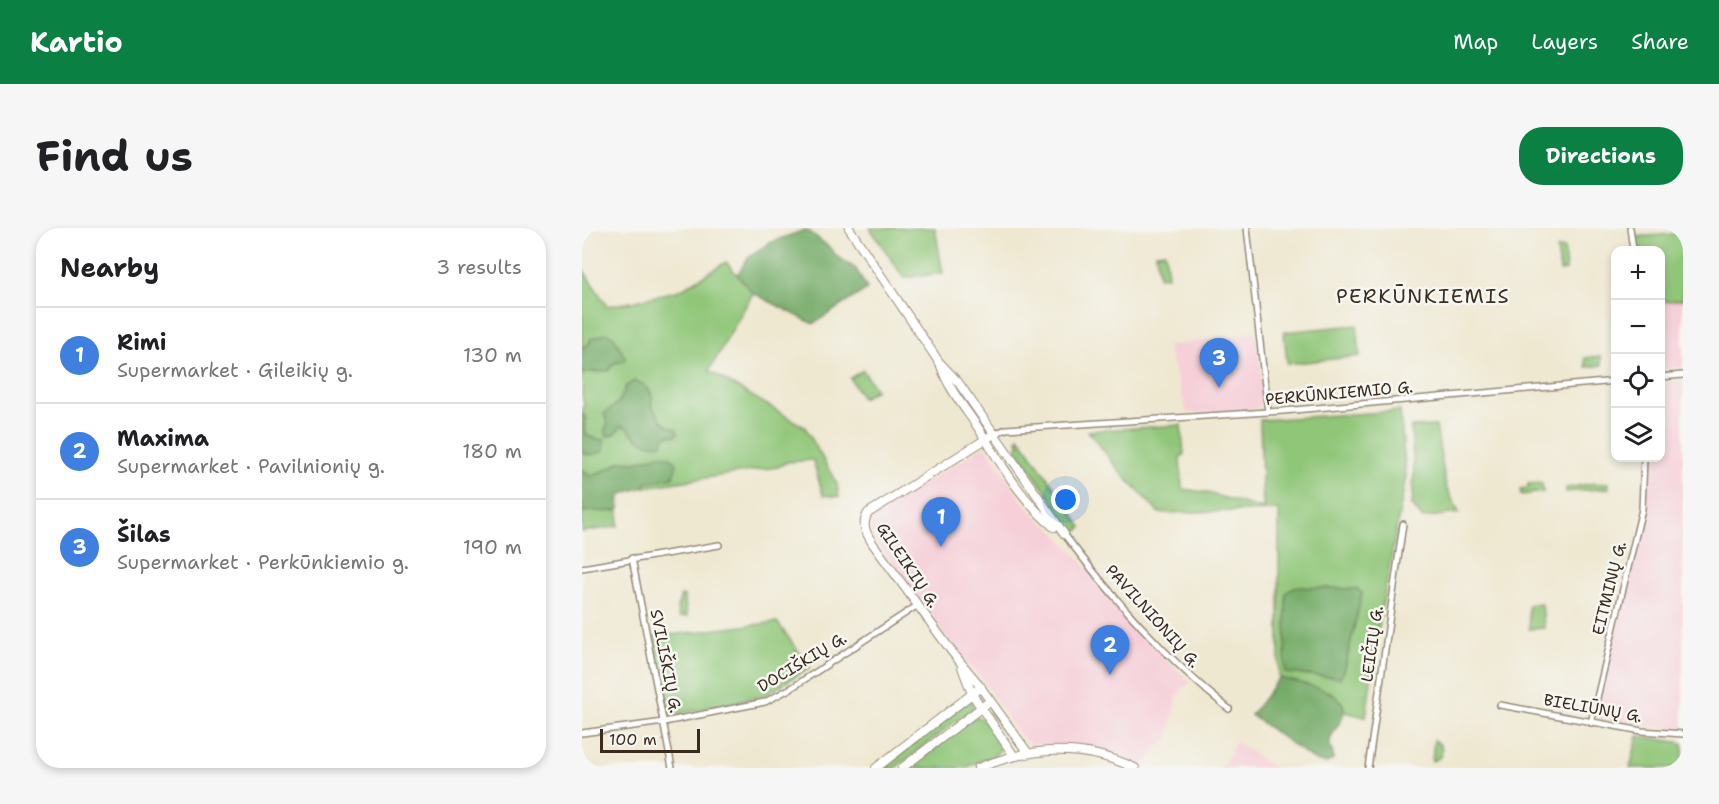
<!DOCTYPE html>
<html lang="en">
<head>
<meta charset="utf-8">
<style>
  body { margin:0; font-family:"Shantell Sans",sans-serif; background:#f6f6f6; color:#202124 }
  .controls { position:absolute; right:18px; top:18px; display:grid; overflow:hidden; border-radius:12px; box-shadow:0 3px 9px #0003 }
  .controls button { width:54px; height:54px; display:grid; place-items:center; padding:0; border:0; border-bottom:2px solid #e0e0e0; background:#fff; color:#202124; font:30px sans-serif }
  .scale { position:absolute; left:18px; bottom:15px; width:100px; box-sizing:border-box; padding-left:6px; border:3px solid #3b2a1e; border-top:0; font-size:16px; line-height:21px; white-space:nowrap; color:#3b2a1e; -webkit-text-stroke:4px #f6f6f2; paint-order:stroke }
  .you { position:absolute; left:484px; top:272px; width:21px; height:21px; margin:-15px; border:4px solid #fff; border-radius:50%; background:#1a73e8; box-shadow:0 0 0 9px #1a73e833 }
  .badge { display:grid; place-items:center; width:39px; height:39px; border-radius:50%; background:#0b8043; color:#fff; font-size:20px; font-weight:700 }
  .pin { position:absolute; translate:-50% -50px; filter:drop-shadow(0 2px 3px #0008) }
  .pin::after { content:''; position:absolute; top:32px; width:21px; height:18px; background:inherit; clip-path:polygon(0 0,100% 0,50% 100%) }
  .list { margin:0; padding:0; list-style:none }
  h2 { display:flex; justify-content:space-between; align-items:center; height:78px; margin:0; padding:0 24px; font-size:26px }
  h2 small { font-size:20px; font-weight:400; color:#757577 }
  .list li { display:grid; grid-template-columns:39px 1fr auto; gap:18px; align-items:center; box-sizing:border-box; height:96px; padding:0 24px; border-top:2px solid #e0e0e0 }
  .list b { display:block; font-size:22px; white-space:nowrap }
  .list p { margin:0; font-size:20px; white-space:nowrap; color:#757577 }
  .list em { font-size:20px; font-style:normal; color:#757577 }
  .icon { flex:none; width:33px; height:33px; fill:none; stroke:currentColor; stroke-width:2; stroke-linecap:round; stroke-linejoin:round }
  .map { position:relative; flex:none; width:1101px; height:540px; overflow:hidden; border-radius:24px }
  header { display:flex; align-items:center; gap:36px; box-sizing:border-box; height:84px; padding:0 30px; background:#0b8043; color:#fff }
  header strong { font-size:28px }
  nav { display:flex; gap:33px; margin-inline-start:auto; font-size:21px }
  .intro { display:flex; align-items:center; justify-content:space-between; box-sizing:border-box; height:144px; padding:0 36px }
  h1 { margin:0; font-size:42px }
  .button { padding:15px 27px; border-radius:24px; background:#0b8043; color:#fff; font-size:21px; font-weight:700 }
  main { display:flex; gap:36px; padding:0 36px }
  aside { flex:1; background:#fff; border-radius:24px; box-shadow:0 3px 9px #0003 }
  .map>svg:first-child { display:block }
</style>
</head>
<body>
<header>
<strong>Kartio</strong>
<nav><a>Map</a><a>Layers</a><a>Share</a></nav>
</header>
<div class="intro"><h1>Find us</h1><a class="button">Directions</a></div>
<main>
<aside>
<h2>Nearby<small>3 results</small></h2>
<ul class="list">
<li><span class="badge" style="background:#3f7fe0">1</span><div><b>Rimi</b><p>Supermarket · Gileikių g.</p></div><em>130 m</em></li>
<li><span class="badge" style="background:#3f7fe0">2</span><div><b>Maxima</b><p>Supermarket · Pavilnionių g.</p></div><em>180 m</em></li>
<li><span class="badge" style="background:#3f7fe0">3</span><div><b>Šilas</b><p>Supermarket · Perkūnkiemio g.</p></div><em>190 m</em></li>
</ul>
</aside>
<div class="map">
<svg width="1101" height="540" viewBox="0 0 1101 540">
  <rect width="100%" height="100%" fill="#f6f6f2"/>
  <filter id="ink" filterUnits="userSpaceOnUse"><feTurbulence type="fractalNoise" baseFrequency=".0167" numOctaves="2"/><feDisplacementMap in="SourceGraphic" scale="12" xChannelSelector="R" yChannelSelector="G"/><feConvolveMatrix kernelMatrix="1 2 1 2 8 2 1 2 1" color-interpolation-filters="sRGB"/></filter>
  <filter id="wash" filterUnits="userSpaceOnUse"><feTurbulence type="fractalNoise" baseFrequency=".008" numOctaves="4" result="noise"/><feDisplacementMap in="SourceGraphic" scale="24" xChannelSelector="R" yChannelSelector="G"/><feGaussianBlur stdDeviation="1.35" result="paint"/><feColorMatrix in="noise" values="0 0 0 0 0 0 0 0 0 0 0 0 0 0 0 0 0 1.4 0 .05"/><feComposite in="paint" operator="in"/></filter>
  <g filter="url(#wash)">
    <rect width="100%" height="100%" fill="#efe8d1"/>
    <!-- built -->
    <g fill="#f6cfd8">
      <polygon points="1101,71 1101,139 1079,141 1079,74"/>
      <polygon points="674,104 681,165 681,171 678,179 671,182 605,185 585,118"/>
      <polygon points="1101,154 1101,500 1055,497 1018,491 1014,487 1063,290 1064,230 1078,230 1079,156"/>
      <polygon points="400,219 403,219 407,223 441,274 458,292 468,299 507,342 582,430 609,455 600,460 595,469 586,511 574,519 563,539 529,525 503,519 449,516 444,513 435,504 398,448 373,422 288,305 288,293 297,283"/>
      <polygon points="654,514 693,540 640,540"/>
    </g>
    <!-- green -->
    <g fill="#90c678" stroke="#66784b" stroke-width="1.5" fill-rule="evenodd">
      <polygon points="288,0 353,0 361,45 322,50"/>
      <polygon points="1101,5 1101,71 1079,74 1078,22 1056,22 1054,9"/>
      <polygon points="982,20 984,42 978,43 975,21"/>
      <polygon points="583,24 586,48 577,49 574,25"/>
      <path d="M144,34L171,65L127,143L223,199L255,256L257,269L241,267L231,232L205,234L196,239L63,259L62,255L78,227L54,234L39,233L28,240L8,248L0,242V224L7,227L22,212C7,211 0,207 4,191C0,186 0,182 2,176L0,168V146L7,144H17L35,133L39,134L43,130L32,109L8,115L0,120V40L25,78L50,74L98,62ZM44,158L69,177L84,198L94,201L81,210L80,216C66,218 53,212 47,200L39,198L23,202L34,177L41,167Z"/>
      <polygon points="775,97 778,128 705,136 702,104"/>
      <polygon points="1019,128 1020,137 1004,139 1003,130"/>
      <polygon points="281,142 294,162 280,170 268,150"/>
      <path d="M818,183L824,248L796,402L784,489L762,484L761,476L749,464L697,450V282L577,285L540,246L506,203L599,197L602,227L598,229L600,261L622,264L681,281L678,192ZM712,359L775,361L780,365L762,443L758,450Z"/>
      <polygon points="854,198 864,259 877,285 840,290 830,277 832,244 829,199"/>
      <polygon points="437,209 500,299 492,305 434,220 438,216 435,212"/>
      <polygon points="960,255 961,264 939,267 938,261 946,260 946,256"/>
      <polygon points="1014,255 1015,256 1026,255 1027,260 984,264 984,260"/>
      <polygon points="12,282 25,284 37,282 36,298 0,304 0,284"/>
      <polygon points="99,368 102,368 105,388 97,389 95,379"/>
      <polygon points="960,376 962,400 947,401 946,377"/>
      <polygon points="195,394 228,439 182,468 87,488 71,409"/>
      <polygon points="387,473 391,475 391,480 313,540 300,540"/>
      <polygon points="408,482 411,482 433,513 433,515 430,515 408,485"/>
      <path d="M395,489C407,491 413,505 419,515L418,522L413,527L383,540H326L388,492Z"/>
      <polygon points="1056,508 1101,515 1101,540 1048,540"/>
      <path d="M852,512C860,516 862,523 857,530L850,533Z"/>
    </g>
    <!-- forest -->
    <g fill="#74ab68" stroke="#586a43" stroke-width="1.5">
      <polygon points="222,2 228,4 248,20 255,28 274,41 285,61 231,96 171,65 155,47 166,30 187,15"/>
      <polygon points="25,105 32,109 43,130 42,133 32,135 26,143 7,144 0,146 0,120 8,115 8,111"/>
      <path d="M52,153C64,155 73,165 69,177C80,189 77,196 94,201L96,205L93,208L87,207L82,210L80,216C66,218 53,212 46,200L39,198L33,206L25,208L23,202L26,195L22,186L38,173L44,158Z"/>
      <path d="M0,186L4,191C0,207 7,211 22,212V222C16,228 7,227 0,224Z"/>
      <path d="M78,227L88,229L95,236L91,249L63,255V259L48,263L38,267L37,282C24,285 13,282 0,284V242L9,248L28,240L39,233L54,234Z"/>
      <polygon points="712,359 775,361 780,365 762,443 758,450 703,445 704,365"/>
      <path d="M697,450C713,454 762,461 762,482C762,493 750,502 748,513C747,519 752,524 751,531C744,537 740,535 732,532L669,487Z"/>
    </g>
  </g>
  <g filter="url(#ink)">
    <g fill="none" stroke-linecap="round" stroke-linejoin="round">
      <defs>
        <g id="street">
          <polyline points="665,0 686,184"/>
          <polyline points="1048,0 1051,22"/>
          <polyline points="1078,149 1101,147"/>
          <polyline points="412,206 424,201 701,183 1034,153"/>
          <path d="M482,306C531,370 584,431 647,481"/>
          <polyline points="50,330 90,540"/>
          <polyline points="0,340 137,317"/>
          <polyline points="918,477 1060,503 1101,506"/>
          <polyline points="1009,495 1060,281 1062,230"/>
          <polyline points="0,505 82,494 183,474 211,459 336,377"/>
          <polyline points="786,540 821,296"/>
        </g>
        <g id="secondary">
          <polyline points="267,0 357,134 376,154 482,306"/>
          <path d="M359,138C366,160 382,179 395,198C418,233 439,273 472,299"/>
          <path d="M412,206L286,285C279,297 284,305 291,316L370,424L394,453L446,525"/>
          <polyline points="380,439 390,466 432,528"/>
          <polyline points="294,540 399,459"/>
          <polyline points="320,540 408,473"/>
          <path d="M396,540C449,519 500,515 553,540"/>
        </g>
      </defs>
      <!-- street casing -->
      <use href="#street" stroke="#958978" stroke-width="8"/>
      <!-- secondary casing -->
      <use href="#secondary" stroke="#958978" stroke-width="10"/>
      <!-- street -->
      <use href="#street" stroke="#fff" stroke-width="5"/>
      <!-- secondary -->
      <use href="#secondary" stroke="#fff" stroke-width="8"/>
    </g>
  </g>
  <g text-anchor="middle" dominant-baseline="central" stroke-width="5" stroke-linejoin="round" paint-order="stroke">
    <!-- street labels -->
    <g font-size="16" fill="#3b2a1e" stroke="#f6f6f2">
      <text transform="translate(757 165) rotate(-5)">PERKŪNKIEMIO G.</text>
      <text transform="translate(326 337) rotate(56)">GILEIKIŲ G.</text>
      <text transform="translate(1027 360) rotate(-76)">EITMINŲ G.</text>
      <text transform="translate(571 388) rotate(48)">PAVILNIONIŲ G.</text>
      <text transform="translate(790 416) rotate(-82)">LEIČIŲ G.</text>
      <text transform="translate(84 433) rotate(79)">SVILIŠKIŲ G.</text>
      <text transform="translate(220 434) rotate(-31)">DOCIŠKIŲ G.</text>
      <text transform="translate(1011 480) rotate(10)">BIELIŪNŲ G.</text>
    </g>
    <!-- quarter labels -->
    <g font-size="20" letter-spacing="1.5" fill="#3b2a1e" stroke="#f6f6f2">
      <text x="841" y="68">PERKŪNKIEMIS</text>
    </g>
  </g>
</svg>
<div class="controls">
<button>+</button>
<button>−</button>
<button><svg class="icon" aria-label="locate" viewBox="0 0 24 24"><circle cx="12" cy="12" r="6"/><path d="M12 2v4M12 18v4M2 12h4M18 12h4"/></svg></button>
<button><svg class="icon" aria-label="layers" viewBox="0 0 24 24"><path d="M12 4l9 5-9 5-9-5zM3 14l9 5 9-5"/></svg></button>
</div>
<div class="scale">100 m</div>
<div class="you"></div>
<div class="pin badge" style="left:359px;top:319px;background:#3f7fe0">1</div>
<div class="pin badge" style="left:528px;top:447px;background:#3f7fe0">2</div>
<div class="pin badge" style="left:637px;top:160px;background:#3f7fe0">3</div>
</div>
</main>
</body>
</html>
